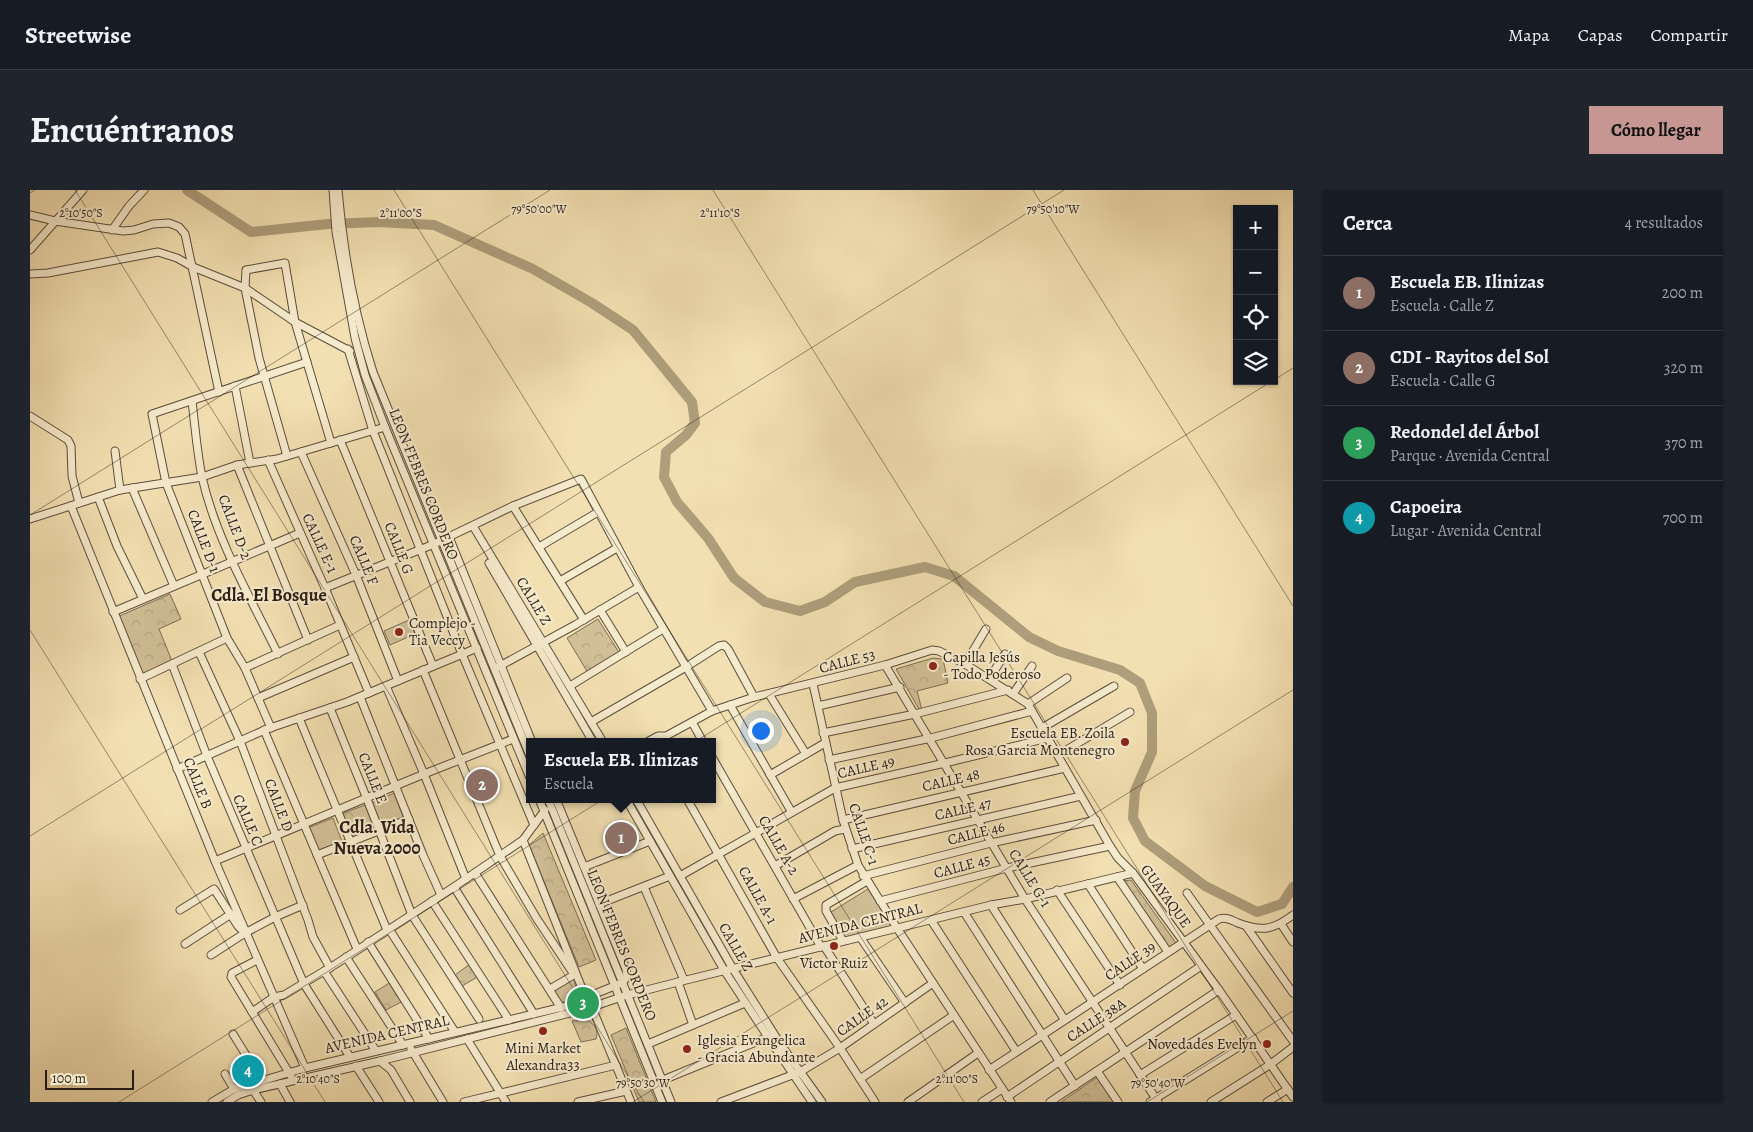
<!DOCTYPE html>
<html lang="es">
<head>
<meta charset="utf-8">
<style>
  body { margin:0; font-family:Alegreya,serif; background:#20242c; color:#f1f3f6 }
  .controls { position:absolute; right:15px; top:15px; display:grid; overflow:hidden; border-radius:0px; box-shadow:0 1px 4px #0004 }
  .controls button { width:45px; height:45px; display:grid; place-items:center; padding:0; border:0; border-bottom:1px solid #363941; background:#171b24; color:#f1f3f6; font:25px sans-serif }
  .scale { position:absolute; left:15px; bottom:12px; width:89px; box-sizing:border-box; padding-left:5px; border:2px solid #291d14; border-top:0; font-size:14px; line-height:18px; white-space:nowrap; color:#291d14; -webkit-text-stroke:4px #f7ebcd; paint-order:stroke }
  .you { position:absolute; left:730px; top:540px; width:18px; height:18px; margin:-12px; border:4px solid #fff; border-radius:50%; background:#1a73e8; box-shadow:0 0 0 8px #1a73e833 }
  .badge { display:grid; place-items:center; width:32px; height:32px; border-radius:50%; background:#c59692; color:#fff; font-size:16px; font-weight:700 }
  .pin { position:absolute; translate:-50% -50%; border:2px solid #fff; box-shadow:0 1px 5px #0006 }
  .popup { position:absolute; left:496px; top:548px; width:190px; height:65px; box-sizing:border-box; display:grid; place-content:center; border-radius:0px; background:#171b24; filter:drop-shadow(0 1px 4px #0005); font-size:16px; white-space:nowrap; color:#9ea1a6 }
  .popup b { font-size:19px; color:#f1f3f6 }
  .popup::after { content:''; position:absolute; left:50%; top:100%; margin-left:-10px; border:10px solid transparent; border-top-color:#171b24 }
  .list { margin:0; padding:0; list-style:none }
  h2 { display:flex; justify-content:space-between; align-items:center; height:65px; margin:0; padding:0 20px; font-size:21px }
  h2 small { font-size:16px; font-weight:400; color:#9ea1a6 }
  .list li { display:grid; grid-template-columns:32px 1fr auto; gap:15px; align-items:center; box-sizing:border-box; height:75px; padding:0 20px; border-top:1px solid #363941 }
  .list b { display:block; font-size:19px; white-space:nowrap }
  .list p { margin:0; font-size:16px; white-space:nowrap; color:#9ea1a6 }
  .list em { font-size:16px; font-style:normal; color:#9ea1a6 }
  .icon { flex:none; width:28px; height:28px; fill:none; stroke:currentColor; stroke-width:2; stroke-linecap:round; stroke-linejoin:round }
  .map { position:relative; flex:none; width:1263px; height:912px; overflow:hidden; border-radius:0px }
  header { display:flex; align-items:center; gap:30px; box-sizing:border-box; height:70px; padding:0 25px; background:#171b24; border-bottom:1px solid #363941 }
  header strong { font-size:24px }
  nav { display:flex; gap:28px; margin-inline-start:auto; font-size:18px }
  .intro { display:flex; align-items:center; justify-content:space-between; box-sizing:border-box; height:120px; padding:0 30px }
  h1 { margin:0; font-size:35px }
  .button { padding:12px 22px; border-radius:0px; background:#c59692; color:#111; font-size:18px; font-weight:700 }
  main { display:flex; gap:30px; padding:0 30px }
  aside { flex:1; background:#171b24; border-radius:0px; box-shadow:0 1px 4px #0004 }
  .map>svg:first-child { display:block }
</style>
</head>
<body>
<header>
<strong>Streetwise</strong>
<nav><a>Mapa</a><a>Capas</a><a>Compartir</a></nav>
</header>
<div class="intro"><h1>Encuéntranos</h1><a class="button">Cómo llegar</a></div>
<main>
<div class="map">
<svg width="1263" height="912" viewBox="0 0 1263 912">
  <defs>
    <pattern id="park-crowns" width="20" height="18" patternUnits="userSpaceOnUse" patternTransform="scale(1.25)"><rect width="20" height="18" fill="#d1bf97"/><path d="M2 6a3 3 0 1 1 6 0M12 15a3 3 0 1 1 6 0" fill="none" stroke="#b3a481"/></pattern>
  </defs>
  <rect width="100%" height="100%" fill="#f3e0b2"/>
  <filter id="stains"><feTurbulence type="fractalNoise" baseFrequency=".004" numOctaves="4"/><feColorMatrix values="0 0 0 0 .2 0 0 0 0 .09 0 0 0 0 .02 0 0 0 .5 -.17"/></filter>
  <radialGradient id="worn" r=".72"><stop offset=".6" stop-color="#630" stop-opacity="0"/><stop offset="1" stop-color="#630" stop-opacity=".3"/></radialGradient>
  <!-- grass -->
  <g fill="#d1bf97" stroke="#7d6e56">
    <polygon points="379,430 385,444 360,455 354,441"/>
    <polygon points="364,603 374,629 352,638 342,613"/>
    <polygon points="303,628 313,654 288,663 278,638"/>
    <polygon points="597,634 606,653 596,657 588,638"/>
    <polygon points="838,699 861,735 859,737 813,748 800,724 801,722"/>
  </g>
  <!-- park -->
  <g fill="url(#park-crowns)" stroke="#7d6e56">
    <polygon points="140,404 151,429 129,439 142,471 110,485 87,427"/>
    <polygon points="568,429 590,464 558,483 537,448"/>
    <polygon points="903,468 913,469 918,493 887,501 892,520 890,521 866,479"/>
    <polygon points="335,615 346,641 322,650 311,624"/>
    <polygon points="513,643 566,770 549,777 499,655"/>
    <polygon points="1101,690 1146,753 1138,759 1092,691"/>
    <polygon points="440,774 449,786 432,796 425,785"/>
    <polygon points="544,786 546,801 539,811 531,815 522,800"/>
    <polygon points="361,792 373,811 356,820 345,802"/>
    <circle cx="553" cy="813" r="11"/>
    <path d="M557,830C565,834 569,841 566,849L551,852L542,831Z"/>
    <polygon points="596,838 626,912 609,912 581,845"/>
    <polygon points="1069,886 1085,912 1031,912"/>
  </g>
  <g fill="none" stroke-linecap="round" stroke-linejoin="round">
    <!-- river -->
    <polyline stroke="#ae9e7c" stroke-width="10" points="157,0 221,42 298,34 349,32 404,35 503,79 562,113 603,140 662,212 665,233 656,245 636,262 634,287 647,312 678,348 704,388 735,412 770,421 795,412 825,392 895,377 924,386 999,447 1028,461 1090,480 1110,493 1122,523 1122,562 1105,601 1103,628 1115,651 1175,696 1227,722 1252,714 1263,697"/>
    <defs>
      <g id="minor">
        <polyline points="303,0 306,42 325,148 335,185 355,237 500,588"/>
        <path d="M308,0C313,59 325,126 343,182L500,566"/>
        <polyline points="0,25 25,31 93,41 104,40 123,34 139,33 149,37 155,44 189,202"/>
        <polyline points="82,40 99,16 114,0"/>
        <polyline points="0,60 53,0"/>
        <polyline points="0,84 18,83 128,62 147,68 163,77 215,98 265,132 320,161"/>
        <polyline points="318,159 343,241 432,464 504,635"/>
        <polyline points="205,196 220,273"/>
        <path d="M162,211C165,236 167,262 172,287C186,349 220,407 248,464"/>
        <polyline points="0,226 38,250 41,256 42,286 49,313"/>
        <polyline points="310,250 403,476"/>
        <polyline points="85,261 90,300"/>
        <polyline points="271,262 326,385 368,491"/>
        <polyline points="257,266 229,168 215,98 216,80 255,73 265,132 301,253"/>
        <polyline points="238,270 295,398 339,503"/>
        <polyline points="207,275 278,450"/>
        <polyline points="102,298 144,396"/>
        <polyline points="68,307 87,356 113,409"/>
        <polyline points="41,316 185,671 275,878"/>
        <polyline points="483,316 554,430"/>
        <polyline points="0,329 90,300 172,287 207,275 247,269 355,237"/>
        <polyline points="443,336 573,552"/>
        <polyline points="419,347 502,552"/>
        <polyline points="509,357 568,322"/>
        <polyline points="459,373 563,552"/>
        <polyline points="530,391 587,358"/>
        <polyline points="295,398 404,354 483,316 551,289 609,397 682,521"/>
        <polyline points="570,420 596,462"/>
        <polyline points="83,422 270,343"/>
        <polyline points="169,462 210,551 278,730 283,747 300,778"/>
        <polyline points="142,474 177,566 274,794 320,867"/>
        <polyline points="935,474 956,439"/>
        <polyline points="855,475 995,709 1128,912"/>
        <polyline points="468,477 545,435 609,397"/>
        <polyline points="215,478 310,435"/>
        <polyline points="393,480 470,666 507,729 543,783 542,786 520,799"/>
        <polyline points="110,489 197,448"/>
        <polyline points="959,489 975,464"/>
        <polyline points="783,494 813,630 828,675 867,738 981,912"/>
        <polyline points="356,496 394,584 436,689"/>
        <polyline points="540,496 633,439"/>
        <polyline points="739,504 776,564"/>
        <polyline points="983,504 1002,476"/>
        <polyline points="330,507 393,665 411,705"/>
        <polyline points="228,508 324,467"/>
        <polyline points="998,514 1037,488"/>
        <polyline points="700,515 761,621"/>
        <polyline points="788,516 870,497"/>
        <polyline points="300,518 337,609 382,725 449,829"/>
        <polyline points="269,528 357,740"/>
        <polyline points="561,532 656,477 689,456 694,455 698,459 724,507"/>
        <polyline points="662,532 673,552"/>
        <polyline points="241,538 215,478 197,448 136,293 122,224 277,172"/>
        <polyline points="1012,538 1084,496"/>
        <polyline points="234,540 327,759"/>
        <polyline points="793,543 885,524 978,500"/>
        <polyline points="617,552 628,546 636,546 682,521 724,507 855,475 902,460 909,461 935,474 998,514 1080,656 1088,668 1103,683 1189,800 1263,907"/>
        <polyline points="1028,565 1100,522"/>
        <polyline points="682,567 791,757"/>
        <polyline points="799,570 901,548 1002,521"/>
        <polyline points="147,579 237,539 317,512 447,458"/>
        <polyline points="740,585 795,553"/>
        <polyline points="509,609 632,912"/>
        <polyline points="518,609 641,912"/>
        <polyline points="526,609 596,779 597,787 592,793 562,805"/>
        <polyline points="596,609 694,780 738,847 782,912"/>
        <polyline points="606,609 703,779 751,855 792,912"/>
        <polyline points="657,609 747,768 810,858 845,912"/>
        <polyline points="515,620 493,650 553,801"/>
        <polyline points="813,630 1035,578"/>
        <polyline points="822,659 1051,606"/>
        <polyline points="287,665 379,629"/>
        <polyline points="185,671 394,584 483,549"/>
        <polyline points="745,676 805,641 815,639"/>
        <polyline points="554,677 620,651"/>
        <polyline points="445,683 531,818"/>
        <polyline points="650,686 805,598 915,573 1018,548"/>
        <polyline points="833,686 961,653 1066,630"/>
        <polyline points="1087,687 1138,762"/>
        <polyline points="1058,694 1113,779"/>
        <polyline points="424,697 504,824"/>
        <polyline points="614,697 654,790"/>
        <polyline points="1027,700 1090,795"/>
        <polyline points="1157,703 1263,851"/>
        <polyline points="763,709 828,675"/>
        <polyline points="402,711 479,830"/>
        <polyline points="850,711 977,678 1080,656"/>
        <polyline points="569,714 640,686"/>
        <polyline points="961,715 1034,829"/>
        <polyline points="150,720 184,699 208,736 215,743 245,727 273,715"/>
        <polyline points="934,722 1045,896"/>
        <polyline points="901,730 986,861"/>
        <polyline points="1251,734 1263,752"/>
        <polyline points="1216,736 1263,803"/>
        <polyline points="359,739 425,842"/>
        <polyline points="830,747 875,813"/>
        <polyline points="813,751 796,721 796,715 837,691"/>
        <polyline points="338,752 399,849"/>
        <polyline points="155,754 201,724"/>
        <polyline points="794,756 844,834"/>
        <polyline points="181,765 215,743"/>
        <polyline points="316,767 373,855"/>
        <polyline points="227,770 202,783 201,787 261,886"/>
        <polyline points="294,781 346,861"/>
        <polyline points="648,792 663,835"/>
        <circle cx="553" cy="813" r="12"/>
        <polyline points="565,816 597,805 648,792 961,715 995,709 1103,683"/>
        <polyline points="563,820 601,912"/>
        <polyline points="222,822 244,807 254,805 306,774 424,697 493,650"/>
        <polyline points="203,844 232,891"/>
        <polyline points="437,849 476,912"/>
        <polyline points="618,854 715,813"/>
        <polyline points="381,859 413,912"/>
        <polyline points="350,871 361,880 380,912"/>
        <polyline points="326,876 349,912"/>
        <path d="M959,880L1189,729C1197,727 1201,730 1208,733C1232,742 1243,740 1263,725"/>
        <polyline points="1067,881 1088,912"/>
        <polyline points="195,884 204,899"/>
        <polyline points="1110,885 1206,825"/>
        <polyline points="830,889 924,825"/>
        <polyline points="633,890 738,847"/>
        <polyline points="250,894 260,912"/>
        <polyline points="223,900 231,912"/>
        <polyline points="977,907 1171,776"/>
        <polyline points="182,912 204,899 275,878 533,817 541,814"/>
        <polyline points="197,912 208,905 223,900 350,871 544,822"/>
        <polyline points="434,912 586,875"/>
        <polyline points="548,912 596,901"/>
        <polyline points="691,912 770,882 810,858 903,793"/>
        <polyline points="878,912 948,863"/>
        <polyline points="952,912 972,899"/>
        <polyline points="1020,912 1189,800"/>
        <polyline points="1120,912 1223,848"/>
        <polyline points="1181,912 1241,874 1263,857"/>
        <polyline points="1237,912 1258,899"/>
      </g>
    </defs>
    <!-- minor casing -->
    <use href="#minor" stroke="#5c4e3c" stroke-width="9"/>
    <!-- minor -->
    <use href="#minor" stroke="#f7ebcd" stroke-width="7"/>
  </g>
  <!-- ticks -->
  <path fill="none" stroke="#291d14" stroke-width="1" stroke-opacity="0.45" d="M45,0L614,912M364,0L934,912M683,0L1253,912M1003,0L1263,416M0,3L5,0M1244,190L1263,178M0,325L520,0M0,440L295,912M0,646L1034,0M89,912L1242,191M603,912L1263,500M1117,912L1263,821"/>
  <!-- markers -->
  <g fill="#8f2418" stroke="#f7ebcd" stroke-width="2">
    <circle cx="369" cy="442" r="5"/>
    <circle cx="903" cy="476" r="5"/>
    <circle cx="1095" cy="552" r="5"/>
    <circle cx="804" cy="756" r="5"/>
    <circle cx="513" cy="841" r="5"/>
    <circle cx="1237" cy="854" r="5"/>
    <circle cx="657" cy="859" r="5"/>
  </g>
  <g text-anchor="middle" dominant-baseline="central" stroke-width="4" stroke-linejoin="round" paint-order="stroke">
    <!-- street labels -->
    <g font-size="15" fill="#291d14" stroke="#f7ebcd">
      <text transform="translate(394 294) rotate(68)">LEON FEBRES CORDERO</text>
      <text transform="translate(205 337) rotate(69)">CALLE D-2</text>
      <text transform="translate(174 351) rotate(69)">CALLE D-1</text>
      <text transform="translate(290 353) rotate(65)">CALLE E-1</text>
      <text transform="translate(369 358) rotate(68)">CALLE G</text>
      <text transform="translate(334 370) rotate(67)">CALLE F</text>
      <text transform="translate(504 411) rotate(59)">CALLE Z</text>
      <text transform="translate(817 471) rotate(-15)">CALLE 53</text>
      <text transform="translate(836 577) rotate(-13)">CALLE 49</text>
      <text transform="translate(343 588) rotate(68)">CALLE E</text>
      <text transform="translate(921 590) rotate(-13)">CALLE 48</text>
      <text transform="translate(168 593) rotate(68)">CALLE B</text>
      <text transform="translate(249 615) rotate(69)">CALLE D</text>
      <text transform="translate(933 619) rotate(-13)">CALLE 47</text>
      <text transform="translate(218 630) rotate(67)">CALLE C</text>
      <text transform="translate(946 643) rotate(-14)">CALLE 46</text>
      <text transform="translate(834 644) rotate(71)">CALLE C-1</text>
      <text transform="translate(749 655) rotate(60)">CALLE A-2</text>
      <text transform="translate(932 676) rotate(-15)">CALLE 45</text>
      <text transform="translate(1000 688) rotate(58)">CALLE G-1</text>
      <text transform="translate(728 705) rotate(61)">CALLE A-1</text>
      <text transform="translate(1136 706) rotate(54)">GUAYAQUE</text>
      <text transform="translate(830 733) rotate(-14)">AVENIDA CENTRAL</text>
      <text transform="translate(592 755) rotate(68)">LEON FEBRES CORDERO</text>
      <text transform="translate(706 757) rotate(60)">CALLE Z</text>
      <text transform="translate(1100 771) rotate(-34)">CALLE 39</text>
      <text transform="translate(832 826) rotate(-35)">CALLE 42</text>
      <text transform="translate(1066 830) rotate(-33)">CALLE 38A</text>
      <text transform="translate(357 844) rotate(-13)">AVENIDA CENTRAL</text>
    </g>
    <!-- poi labels -->
    <g font-size="15" fill="#291d14" stroke="#f7ebcd" text-anchor="start">
      <text x="379" y="433">Complejo -<tspan x="379" dy="17">Tia Veccy</tspan></text>
      <text x="913" y="467">Capilla Jesús<tspan x="913" dy="17">- Todo Poderoso</tspan></text>
      <text x="1085" y="543" text-anchor="end">Escuela EB. Zoila<tspan x="1085" dy="17">Rosa Garcia Montenegro</tspan></text>
      <text x="804" y="773" text-anchor="middle">Víctor Ruiz</text>
      <text x="667" y="850">Iglesia Evangelica<tspan x="667" dy="17">- Gracia Abundante</tspan></text>
      <text x="1227" y="854" text-anchor="end">Novedades Evelyn</text>
      <text x="513" y="858" text-anchor="middle">Mini Market<tspan x="513" dy="17">Alexandra33</tspan></text>
    </g>
    <!-- quarter labels -->
    <g font-size="18" font-weight="bold" fill="#291d14" stroke="#f7ebcd">
      <text x="239" y="405">Cdla. El Bosque</text>
      <text x="347" y="637">Cdla. Vida<tspan x="347" dy="21">Nueva 2000</tspan></text>
    </g>
  </g>
  <g font-size="12" text-anchor="middle" fill="#291d14" stroke="#f7ebcd" stroke-width="4" stroke-linejoin="round" paint-order="stroke">
    <text x="509" y="23">79°50'00"W</text>
    <text x="1023" y="23">79°50'10"W</text>
    <text x="51" y="27">2°10'50"S</text>
    <text x="371" y="27">2°11'00"S</text>
    <text x="690" y="27">2°11'10"S</text>
    <text x="288" y="893">2°10'40"S</text>
    <text x="927" y="893">2°11'00"S</text>
    <text x="613" y="897">79°50'30"W</text>
    <text x="1128" y="897">79°50'40"W</text>
  </g>
  <rect width="100%" height="100%" filter="url(#stains)"/>
  <rect width="100%" height="100%" fill="url(#worn)"/>
</svg>
<div class="controls">
<button>+</button>
<button>−</button>
<button><svg class="icon" aria-label="locate" viewBox="0 0 24 24"><circle cx="12" cy="12" r="6"/><path d="M12 2v4M12 18v4M2 12h4M18 12h4"/></svg></button>
<button><svg class="icon" aria-label="layers" viewBox="0 0 24 24"><path d="M12 4l9 5-9 5-9-5zM3 14l9 5 9-5"/></svg></button>
</div>
<div class="scale">100 m</div>
<div class="you"></div>
<div class="pin badge" style="left:591px;top:648px;background:#8d6e63">1</div>
<div class="popup"><b>Escuela EB. Ilinizas</b>Escuela</div>
<div class="pin badge" style="left:452px;top:595px;background:#8d6e63">2</div>
<div class="pin badge" style="left:553px;top:813px;background:#2e9e5b">3</div>
<div class="pin badge" style="left:218px;top:881px;background:#0f9aa8">4</div>
</div>
<aside>
<h2>Cerca<small>4 resultados</small></h2>
<ul class="list">
<li><span class="badge" style="background:#8d6e63">1</span><div><b>Escuela EB. Ilinizas</b><p>Escuela · Calle Z</p></div><em>200 m</em></li>
<li><span class="badge" style="background:#8d6e63">2</span><div><b>CDI - Rayitos del Sol</b><p>Escuela · Calle G</p></div><em>320 m</em></li>
<li><span class="badge" style="background:#2e9e5b">3</span><div><b>Redondel del Árbol</b><p>Parque · Avenida Central</p></div><em>370 m</em></li>
<li><span class="badge" style="background:#0f9aa8">4</span><div><b>Capoeira</b><p>Lugar · Avenida Central</p></div><em>700 m</em></li>
</ul>
</aside>
</main>
</body>
</html>
